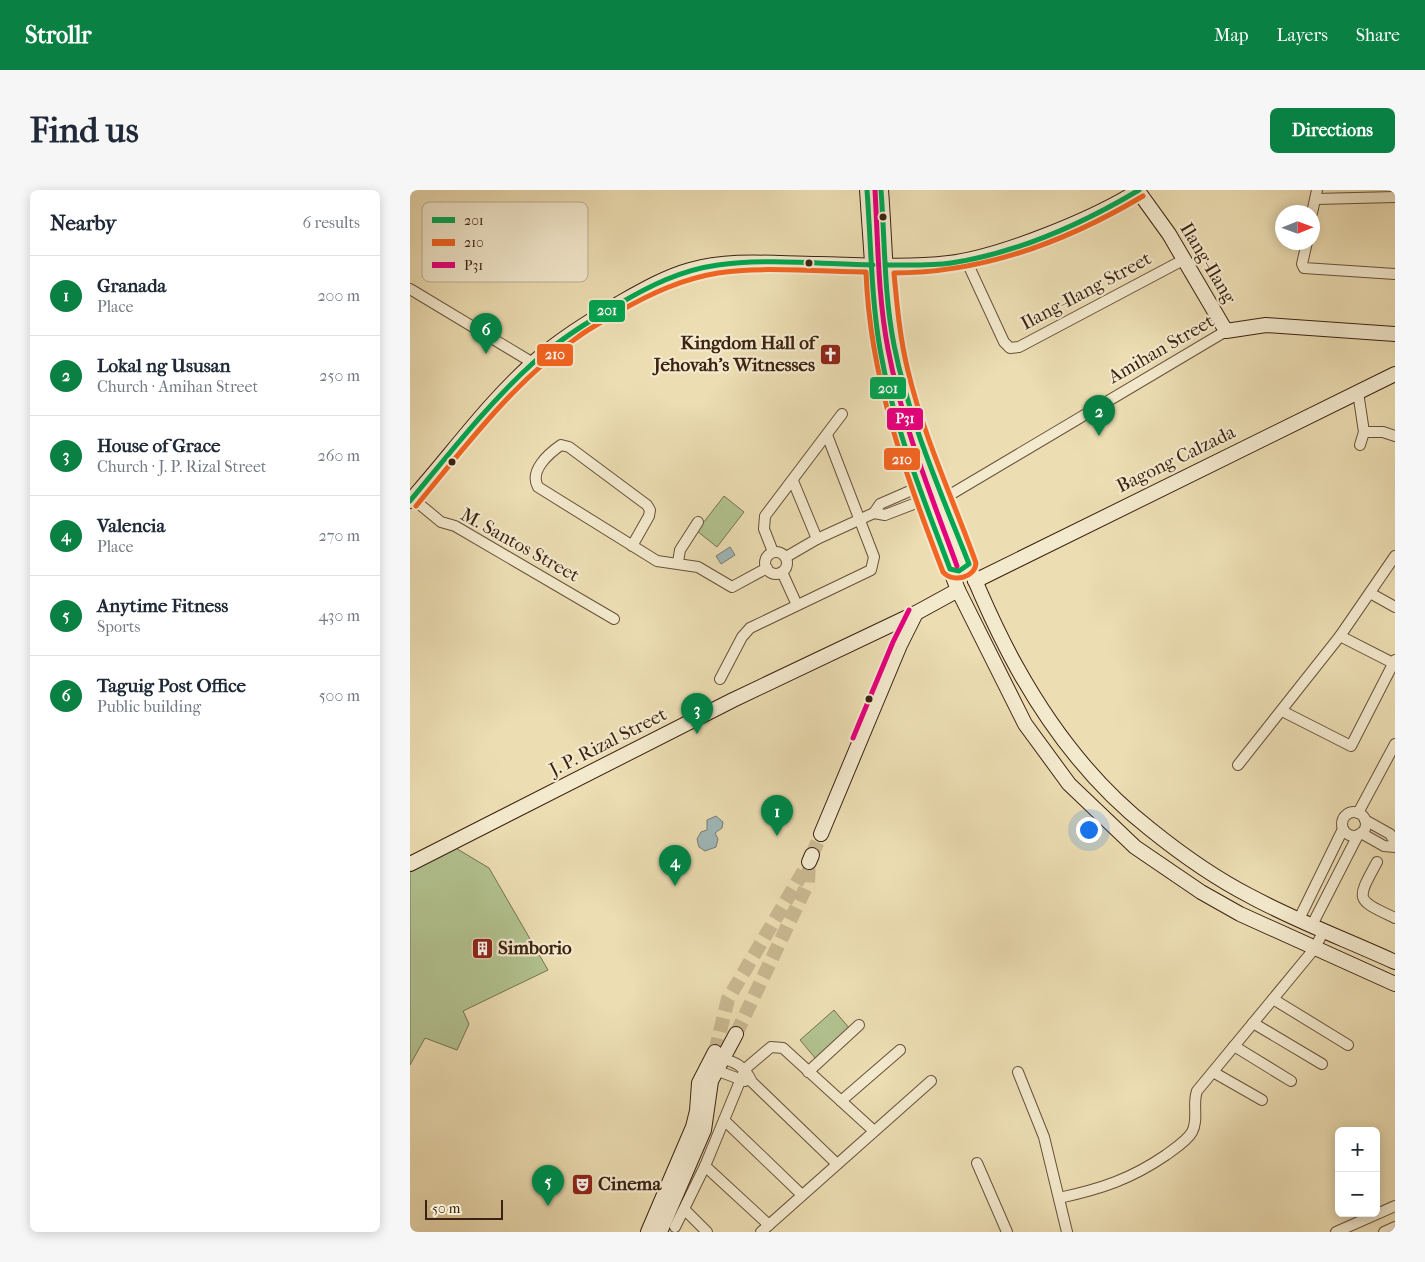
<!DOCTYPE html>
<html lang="en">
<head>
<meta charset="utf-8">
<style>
  body { margin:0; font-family:"IM FELL French Canon",serif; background:#f6f6f7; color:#1f2937 }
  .controls { position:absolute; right:15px; bottom:15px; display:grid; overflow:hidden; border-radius:8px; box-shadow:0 2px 12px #0003 }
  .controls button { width:45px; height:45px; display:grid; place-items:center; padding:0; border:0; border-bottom:1px solid #e0e1e3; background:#fff; color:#1f2937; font:25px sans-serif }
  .compass { position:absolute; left:865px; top:15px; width:45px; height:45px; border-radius:50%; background:#fff; box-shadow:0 2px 12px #0003; rotate:89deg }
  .scale { position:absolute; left:15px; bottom:12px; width:78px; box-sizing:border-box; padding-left:5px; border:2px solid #3b2212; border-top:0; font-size:14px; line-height:18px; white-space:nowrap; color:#3b2212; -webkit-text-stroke:4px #f3e9cd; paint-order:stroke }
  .you { position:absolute; left:678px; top:639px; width:18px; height:18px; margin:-12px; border:4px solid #fff; border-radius:50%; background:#1a73e8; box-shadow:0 0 0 8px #1a73e833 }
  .badge { display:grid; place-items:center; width:32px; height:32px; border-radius:50%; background:#0b8043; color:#fff; font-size:16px; font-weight:700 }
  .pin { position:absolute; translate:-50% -41px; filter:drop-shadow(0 1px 2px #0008) }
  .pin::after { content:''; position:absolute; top:26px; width:18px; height:15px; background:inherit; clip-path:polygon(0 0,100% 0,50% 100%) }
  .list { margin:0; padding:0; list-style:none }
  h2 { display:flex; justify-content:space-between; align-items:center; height:65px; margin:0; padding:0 20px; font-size:21px }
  h2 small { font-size:16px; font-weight:400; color:#747a83 }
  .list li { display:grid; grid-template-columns:32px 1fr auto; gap:15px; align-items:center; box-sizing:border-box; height:80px; padding:0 20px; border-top:1px solid #e0e1e3 }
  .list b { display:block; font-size:19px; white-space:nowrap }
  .list p { margin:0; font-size:16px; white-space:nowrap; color:#747a83 }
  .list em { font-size:16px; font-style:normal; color:#747a83 }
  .map { position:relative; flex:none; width:985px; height:1042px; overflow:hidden; border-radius:8px }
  header { display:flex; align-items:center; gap:30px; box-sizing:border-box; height:70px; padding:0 25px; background:#0b8043; color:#fff }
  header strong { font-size:24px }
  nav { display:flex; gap:28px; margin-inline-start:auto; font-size:18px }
  .intro { display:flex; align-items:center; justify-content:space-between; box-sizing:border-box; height:120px; padding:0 30px }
  h1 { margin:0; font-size:35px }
  .button { padding:12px 22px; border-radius:8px; background:#0b8043; color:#fff; font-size:18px; font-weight:700 }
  main { display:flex; gap:30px; padding:0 30px }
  aside { flex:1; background:#fff; border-radius:8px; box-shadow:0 2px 12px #0003 }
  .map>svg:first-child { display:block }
</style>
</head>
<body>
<header>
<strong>Strollr</strong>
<nav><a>Map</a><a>Layers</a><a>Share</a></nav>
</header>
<div class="intro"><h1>Find us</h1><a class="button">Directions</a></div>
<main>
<aside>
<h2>Nearby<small>6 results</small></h2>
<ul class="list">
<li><span class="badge">1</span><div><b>Granada</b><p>Place</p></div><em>200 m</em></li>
<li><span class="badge">2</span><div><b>Lokal ng Ususan</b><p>Church · Amihan Street</p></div><em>250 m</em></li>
<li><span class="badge">3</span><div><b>House of Grace</b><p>Church · J. P. Rizal Street</p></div><em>260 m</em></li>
<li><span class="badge">4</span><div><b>Valencia</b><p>Place</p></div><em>270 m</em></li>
<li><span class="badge">5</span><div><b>Anytime Fitness</b><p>Sports</p></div><em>430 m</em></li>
<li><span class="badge">6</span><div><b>Taguig Post Office</b><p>Public building</p></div><em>500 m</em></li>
</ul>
</aside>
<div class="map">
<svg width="985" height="1042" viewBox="0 0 985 1042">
  <rect width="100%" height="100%" fill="#ecddb2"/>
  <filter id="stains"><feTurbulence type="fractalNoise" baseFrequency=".004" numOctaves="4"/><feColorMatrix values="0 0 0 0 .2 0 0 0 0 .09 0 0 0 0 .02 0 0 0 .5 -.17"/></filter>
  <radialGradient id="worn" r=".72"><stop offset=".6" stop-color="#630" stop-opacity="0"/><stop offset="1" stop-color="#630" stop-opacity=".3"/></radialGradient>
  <!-- green -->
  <g fill="#b2c290" stroke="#767251">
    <polygon points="314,306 334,322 307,357 287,341"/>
    <polygon points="44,657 79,678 138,780 53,821 59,834 47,860 15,848 0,875 0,678"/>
    <polygon points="424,820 440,839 406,869 390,850"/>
  </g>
  <!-- water -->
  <g fill="#9fb8b9" stroke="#777c76">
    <polygon points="320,357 325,365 311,374 306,366"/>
    <polygon points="306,626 313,632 312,638 305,643 308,649 306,657 295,661 289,657 287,649 291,642 297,640 297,630"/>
  </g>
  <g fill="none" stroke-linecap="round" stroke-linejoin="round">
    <!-- secondary-tunnel -->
    <g stroke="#c9b892" stroke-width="14" stroke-dasharray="14 7" stroke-linecap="butt">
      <polyline points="402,665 411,644"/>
      <polyline points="326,844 398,693 399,673"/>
      <polyline points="305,862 318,809 399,672"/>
    </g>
    <defs>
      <g id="street">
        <polyline points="906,9 985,7"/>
        <polyline points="902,23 907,0"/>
        <polyline points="897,52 892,74 894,78 985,84"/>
        <polyline points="556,70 594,152 600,158 609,157 775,69"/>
        <polyline points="0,99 123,173"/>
        <polyline points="948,202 954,242 950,255"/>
        <polyline points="954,242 973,242 985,246"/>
        <polyline points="383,291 407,349"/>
        <polyline points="2,308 31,332 45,336 204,429"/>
        <polyline points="533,309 816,141"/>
        <polyline points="464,323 475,325 514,310"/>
        <path d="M222,356L239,326L240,320L237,315L159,257L151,255C138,264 119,281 128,297L247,371L288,377L322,397L357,378"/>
        <circle cx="366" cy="373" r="11"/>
        <polyline points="363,362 354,339 355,326 432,224"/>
        <polyline points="376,367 407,349 464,323 470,314 509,297"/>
        <polyline points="268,372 270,360 288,332"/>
        <polyline points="372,382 387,415"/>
        <polyline points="960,403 985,417"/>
        <polyline points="930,446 983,473"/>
        <polyline points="310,489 332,447 340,438 461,380 464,367 417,245"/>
        <polyline points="872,521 941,556 985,470"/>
        <polyline points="828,575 930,446 985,366"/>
        <circle cx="944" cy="634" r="12"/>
        <polyline points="948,623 985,554"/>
        <polyline points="955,630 980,644 985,652"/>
        <polyline points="951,643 974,656 985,657"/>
        <path d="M967,672C946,711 945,709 985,728"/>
        <polyline points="889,729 933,639"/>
        <polyline points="902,735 948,645"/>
        <polyline points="863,809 938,855"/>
        <polyline points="843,833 912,874"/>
        <polyline points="824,856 881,891"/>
        <path d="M308,867C325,872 334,875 342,892L427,974"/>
        <polyline points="300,878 335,891"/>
        <polyline points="398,882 449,835"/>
        <polyline points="608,882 634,947 657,1042"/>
        <polyline points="803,882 852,910"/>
        <polyline points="431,911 490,860"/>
        <polyline points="314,930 392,1005"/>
        <polyline points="567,973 597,1042"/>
        <polyline points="295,976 359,1035"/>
        <path d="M649,1008C691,999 721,989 756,965C764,959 777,951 782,942C789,929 782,914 787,901L905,758L914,740"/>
        <polyline points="275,1020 297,1042"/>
        <polyline points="265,1037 295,976 335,879 361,857 373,858 464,941"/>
        <polyline points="351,1042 521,891"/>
        <polyline points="926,1042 985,1016"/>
        <polyline points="974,1042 985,1037"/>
      </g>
      <g id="secondary">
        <polyline points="457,0 466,131 470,159 483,216 509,297 548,400 615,534 659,594 725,657 791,702 830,724 985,794"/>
        <path d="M471,0C475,51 475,104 484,154C492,198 509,240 524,283C570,415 627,551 740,639C771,664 805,688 840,706C886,731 937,750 985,772"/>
        <polyline points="728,1 759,44 816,141 856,135 985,144"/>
        <path d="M0,311C41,265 77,214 123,173C149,150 178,132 208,114C231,101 255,87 280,80C321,68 367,74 409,74C452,75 496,78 539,73C590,67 686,28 729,0"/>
        <polyline points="565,391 985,184"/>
        <polyline points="411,644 490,455 506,423"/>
        <polyline points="399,672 402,665"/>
        <polyline points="0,674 323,510 506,423 548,400"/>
        <polyline points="238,1042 283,937 287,921 289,893 305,862"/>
        <polyline points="250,1042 294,940 301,891 326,844"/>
      </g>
    </defs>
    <!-- street casing -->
    <use href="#street" stroke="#67513a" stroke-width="12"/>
    <!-- secondary casing -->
    <use href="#secondary" stroke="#3b2212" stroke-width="16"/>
    <!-- street -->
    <use href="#street" stroke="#f3e9cd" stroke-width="10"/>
    <!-- secondary -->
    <use href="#secondary" stroke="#f3e9cd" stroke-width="14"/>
    <defs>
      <g id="bus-1">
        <path d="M457,0C461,53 461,106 470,159C483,235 513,307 540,379L549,381L559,374C531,303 499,231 484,155C474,104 475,52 471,0"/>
        <path d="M476,75C498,75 520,76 541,73C607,63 672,34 729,0"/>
        <path d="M0,311C39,264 78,214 123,173C149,150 177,132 207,115C239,96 271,80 308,75C356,68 414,74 463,75"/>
      </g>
      <path id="bus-2" d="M6,316C55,257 104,191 168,147C181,137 196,130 210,121C242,103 272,89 308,83C351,76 411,82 456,82C460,190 495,283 533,382C543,393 565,388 566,373C543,309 514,248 498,181C490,149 487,116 484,83C574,83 656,52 733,6"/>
      <g id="bus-3">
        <path d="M465,0C468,53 468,107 478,159C492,234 521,305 547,376"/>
        <polyline points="443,548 483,452 499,420"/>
      </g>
    </defs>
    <!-- bus-1 casing -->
    <use href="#bus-1" stroke="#f3e9cd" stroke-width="9"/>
    <!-- bus-2 casing -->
    <use href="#bus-2" stroke="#f3e9cd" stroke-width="9"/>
    <!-- bus-3 casing -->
    <use href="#bus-3" stroke="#f3e9cd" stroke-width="9"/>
    <!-- bus-1 -->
    <use href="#bus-1" stroke="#00a651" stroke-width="5"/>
    <!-- bus-2 -->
    <use href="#bus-2" stroke="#f26522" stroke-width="5"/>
    <!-- bus-3 -->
    <use href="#bus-3" stroke="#e5007d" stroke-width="5"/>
  </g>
  <!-- icons -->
  <defs>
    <symbol id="church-square" viewBox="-11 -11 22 22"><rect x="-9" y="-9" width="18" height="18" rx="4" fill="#8f2418" stroke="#f3e9cd"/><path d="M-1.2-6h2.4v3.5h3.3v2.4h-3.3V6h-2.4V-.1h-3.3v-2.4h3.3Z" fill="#fff"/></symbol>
    <symbol id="building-square" viewBox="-11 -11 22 22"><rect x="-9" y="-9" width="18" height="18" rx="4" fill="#8f2418" stroke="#f3e9cd"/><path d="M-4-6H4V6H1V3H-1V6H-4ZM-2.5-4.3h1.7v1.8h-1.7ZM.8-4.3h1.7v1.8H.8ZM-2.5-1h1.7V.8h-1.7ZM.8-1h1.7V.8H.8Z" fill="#fff"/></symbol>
    <symbol id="theatre-square" viewBox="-11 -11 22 22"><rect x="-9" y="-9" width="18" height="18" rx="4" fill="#8f2418" stroke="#f3e9cd"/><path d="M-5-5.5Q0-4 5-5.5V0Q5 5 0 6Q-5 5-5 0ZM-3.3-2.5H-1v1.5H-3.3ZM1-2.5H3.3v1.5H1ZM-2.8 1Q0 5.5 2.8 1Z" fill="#fff"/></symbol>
  </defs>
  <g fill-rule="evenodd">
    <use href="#church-square" x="408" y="152" width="25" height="25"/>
    <use href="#building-square" x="60" y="746" width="25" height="25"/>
    <use href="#theatre-square" x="160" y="982" width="25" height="25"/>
  </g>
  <!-- markers -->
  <g fill="#3b2212" stroke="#f3e9cd" stroke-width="2">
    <circle cx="473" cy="27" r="4.5"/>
    <circle cx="399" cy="73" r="4.5"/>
    <circle cx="42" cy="272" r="4.5"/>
    <circle cx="459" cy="509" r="4.5"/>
  </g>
  <g text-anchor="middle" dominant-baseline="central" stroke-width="4.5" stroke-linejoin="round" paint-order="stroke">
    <!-- street labels -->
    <g font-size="19" fill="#3b2212" stroke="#f3e9cd">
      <text transform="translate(798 73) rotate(59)">Ilang-Ilang</text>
      <text transform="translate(676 101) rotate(-28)">Ilang-Ilang Street</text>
      <text transform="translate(751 159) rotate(-30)">Amihan Street</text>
      <text transform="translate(766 269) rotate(-26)">Bagong Calzada</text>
      <text transform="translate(110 355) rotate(29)">M. Santos Street</text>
      <text transform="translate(198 552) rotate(-27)">J. P. Rizal Street</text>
    </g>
    <!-- poi labels -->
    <g font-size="19" font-weight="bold" fill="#3b2212" stroke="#f3e9cd" text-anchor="start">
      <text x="405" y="153" text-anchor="end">Kingdom Hall of<tspan x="405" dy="22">Jehovah's Witnesses</tspan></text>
      <text x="88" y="758">Simborio</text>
      <text x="188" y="994">Cinema</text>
    </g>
  </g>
  <!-- legend -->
  <rect x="12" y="12" width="166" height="80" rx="8" fill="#f3e9cd" stroke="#bcad95" stroke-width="1"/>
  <rect x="22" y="27" width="23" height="6" fill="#00a651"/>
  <rect x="22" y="49" width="23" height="7" fill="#f26522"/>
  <rect x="22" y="72" width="23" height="6" fill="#e5007d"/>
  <g font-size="14" fill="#3b2212">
    <text x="54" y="35">201</text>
    <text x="54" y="57">210</text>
    <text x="54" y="80">P31</text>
  </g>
  <g stroke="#f3e9cd" stroke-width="2">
    <rect x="178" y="109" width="38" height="24" rx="5" fill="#00a651"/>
    <rect x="126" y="153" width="38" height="24" rx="5" fill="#f26522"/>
    <rect x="459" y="186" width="38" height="24" rx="5" fill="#00a651"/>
    <rect x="476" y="217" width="38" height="24" rx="5" fill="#e5007d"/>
    <rect x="473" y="257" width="38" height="24" rx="5" fill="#f26522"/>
  </g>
  <g font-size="14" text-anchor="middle" font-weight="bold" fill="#fff">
    <text x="197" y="125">201</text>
    <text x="145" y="169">210</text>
    <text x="478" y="203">201</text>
    <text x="495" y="233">P31</text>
    <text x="492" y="274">210</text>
  </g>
  <rect width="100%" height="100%" filter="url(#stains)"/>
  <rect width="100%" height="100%" fill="url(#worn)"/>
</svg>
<div class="controls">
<button>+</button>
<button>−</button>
</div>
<svg class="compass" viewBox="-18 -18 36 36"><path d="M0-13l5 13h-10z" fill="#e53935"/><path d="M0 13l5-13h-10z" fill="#747a83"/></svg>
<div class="scale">50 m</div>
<div class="you"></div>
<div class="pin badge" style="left:367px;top:646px">1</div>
<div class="pin badge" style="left:689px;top:246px">2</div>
<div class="pin badge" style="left:287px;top:544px">3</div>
<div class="pin badge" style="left:265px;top:696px">4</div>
<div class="pin badge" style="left:138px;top:1016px">5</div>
<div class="pin badge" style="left:76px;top:164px">6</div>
</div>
</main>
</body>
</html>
